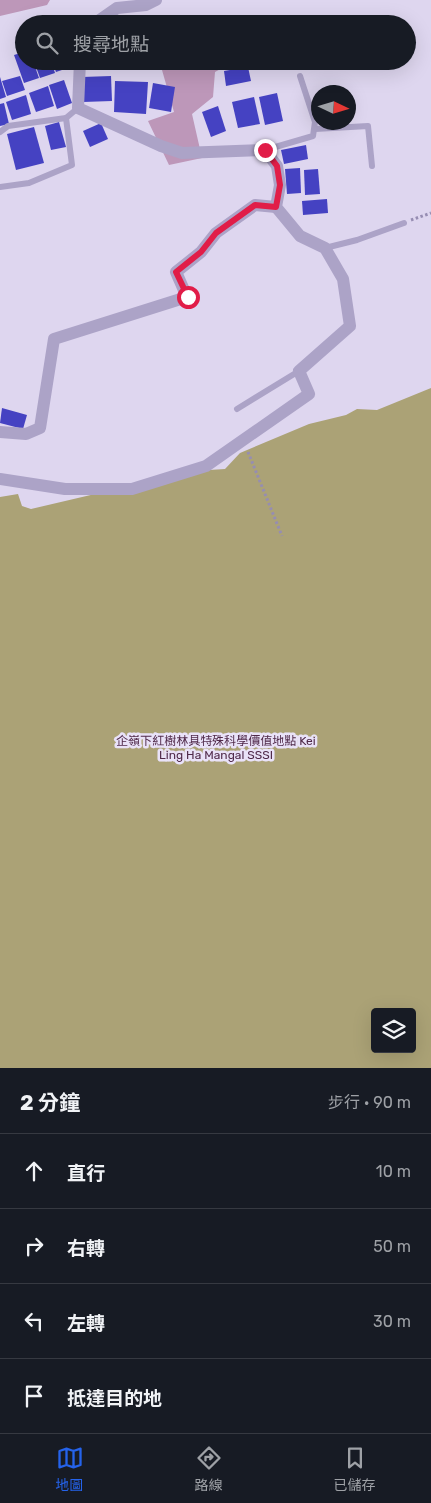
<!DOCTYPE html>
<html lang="zh-TW">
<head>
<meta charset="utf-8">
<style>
  body { margin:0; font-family:Rubik,"Noto Sans TC",sans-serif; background:#20242c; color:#f1f3f6 }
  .controls { position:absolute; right:15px; bottom:15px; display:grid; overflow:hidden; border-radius:5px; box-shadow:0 5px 20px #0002 }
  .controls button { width:45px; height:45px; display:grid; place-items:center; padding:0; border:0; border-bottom:1px solid #363941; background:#171b24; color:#f1f3f6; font:25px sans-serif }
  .compass { position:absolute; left:311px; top:85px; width:45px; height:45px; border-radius:50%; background:#171b24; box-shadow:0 5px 20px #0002; rotate:94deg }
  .stop { position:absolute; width:15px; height:15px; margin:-11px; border:4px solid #e11d48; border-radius:50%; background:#fff }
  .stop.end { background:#e11d48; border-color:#fff; box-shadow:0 1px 5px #0008 }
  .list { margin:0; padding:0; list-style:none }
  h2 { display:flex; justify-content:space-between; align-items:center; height:65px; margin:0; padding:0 20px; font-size:21px }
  h2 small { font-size:16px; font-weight:400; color:#9ea1a6 }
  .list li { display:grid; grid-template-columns:32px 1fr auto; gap:15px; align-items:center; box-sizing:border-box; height:75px; padding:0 20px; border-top:1px solid #363941 }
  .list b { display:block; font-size:19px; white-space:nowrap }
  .list em { font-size:16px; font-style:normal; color:#9ea1a6 }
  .icon { flex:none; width:28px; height:28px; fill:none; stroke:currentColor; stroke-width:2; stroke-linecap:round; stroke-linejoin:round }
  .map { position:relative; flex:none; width:431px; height:1068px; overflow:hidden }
  .search { position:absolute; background:#171b24; box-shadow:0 5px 20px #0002; left:15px; right:15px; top:15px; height:55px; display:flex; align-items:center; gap:12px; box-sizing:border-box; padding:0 18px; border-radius:28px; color:#9ea1a6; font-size:19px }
  .sheet { height:365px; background:#171b24 }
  nav { display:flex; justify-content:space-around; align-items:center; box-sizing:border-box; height:70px; border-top:1px solid #363941; background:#171b24; font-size:14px; color:#9ea1a6 }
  nav a { display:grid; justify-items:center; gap:2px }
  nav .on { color:#2563eb }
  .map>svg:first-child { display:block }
</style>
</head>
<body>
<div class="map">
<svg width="431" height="1068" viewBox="0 0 431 1068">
  <rect width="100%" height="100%" fill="#ded6ef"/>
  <!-- green -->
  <g fill="#bd97b9">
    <polygon points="0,0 50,0 47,5 0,16"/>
    <polygon points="150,61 235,61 215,72 213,97 192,114 202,158 169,165 148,121 174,112 160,63"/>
  </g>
  <!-- water -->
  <path fill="#aba276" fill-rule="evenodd" d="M431,388V1068H0V497L18,494L22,506L31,509L193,471L225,469L240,453L309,424L346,415L357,409L377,410ZM375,1012H412V1049H375Z"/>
  <!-- building -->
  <g fill="#4542c2">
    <polygon points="24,52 24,61 33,61 39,78 24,83 14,55"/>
    <polygon points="34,61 51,61 55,73 40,78"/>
    <polygon points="52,61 69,61 71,67 56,72"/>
    <polygon points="248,67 251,81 226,86 224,71"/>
    <polygon points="20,76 25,90 7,96 2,81"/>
    <polygon points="111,76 112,101 83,102 82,77"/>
    <polygon points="0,77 6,97 0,99"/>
    <polygon points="64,80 72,103 57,109 49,85"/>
    <polygon points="115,81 148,82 146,114 114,112"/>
    <polygon points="153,83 175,87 171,112 149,108"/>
    <polygon points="48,86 54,106 36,112 29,93"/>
    <polygon points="277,93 283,121 265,125 259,97"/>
    <polygon points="26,95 31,114 12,120 6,102"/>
    <polygon points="254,97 260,124 238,128 232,102"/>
    <polygon points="4,103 9,124 0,126 0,104"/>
    <polygon points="218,106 226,131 211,137 202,112"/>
    <polygon points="59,122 66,147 51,150 45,126"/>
    <polygon points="101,123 108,139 90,147 83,131"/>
    <polygon points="34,127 44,163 16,170 7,134"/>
    <polygon points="306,145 308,159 284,164 281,150"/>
    <polygon points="300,168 301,193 287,194 285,169"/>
    <polygon points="318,169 320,194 305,195 304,170"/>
    <polygon points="327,199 328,213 303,215 302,201"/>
    <polygon points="2,408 27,415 23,429 0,423"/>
  </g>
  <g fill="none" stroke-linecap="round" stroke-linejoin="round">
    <!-- path -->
    <g stroke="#968db2" stroke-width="3" stroke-dasharray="2.5 2.5" stroke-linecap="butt">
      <polyline points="411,220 431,213"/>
      <polyline points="248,452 282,536"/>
    </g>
    <!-- service -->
    <g stroke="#aca3c7" stroke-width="6">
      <polyline points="315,129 368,126 372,166"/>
      <polyline points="0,132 8,126 66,118"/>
      <polyline points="265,150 313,136 315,122 300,76"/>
      <polyline points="0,187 29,183 72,165 66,118 78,108"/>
      <polyline points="325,248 357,240 404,223"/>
      <polyline points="237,409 299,371"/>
    </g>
    <!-- minor -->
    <g stroke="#aca3c7" stroke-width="12">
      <polyline points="94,24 117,8 146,5 156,0"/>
      <polyline points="0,432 26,434 40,428 54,339 187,297 176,272 201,252 216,233 255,205 276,207"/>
      <polyline points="0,479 65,489 132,489 206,466 309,394 299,371 350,326 343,279 325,248 300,236 276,207 280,185 277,166 265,150 182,153 161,146 78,108 80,61"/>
    </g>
  </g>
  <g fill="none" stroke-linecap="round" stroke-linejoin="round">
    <!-- route -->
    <polyline stroke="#e11d48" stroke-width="6" points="188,297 176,272 201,252 216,233 255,205 276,207 280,185 277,166 265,150"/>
  </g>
  <g text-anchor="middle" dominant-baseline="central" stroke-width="5" stroke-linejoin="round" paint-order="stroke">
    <!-- park labels -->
    <g font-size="12" fill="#4f2949" stroke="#e9e2f8">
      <text x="216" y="741">企嶺下紅樹林具特殊科學價值地點 Kei<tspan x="216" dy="14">Ling Ha Mangal SSSI</tspan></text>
    </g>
  </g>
</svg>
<div class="controls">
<button><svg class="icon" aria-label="layers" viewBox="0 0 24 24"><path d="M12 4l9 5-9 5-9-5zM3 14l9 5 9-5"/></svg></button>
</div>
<svg class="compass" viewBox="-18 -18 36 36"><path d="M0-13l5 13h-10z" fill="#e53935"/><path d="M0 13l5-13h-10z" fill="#9ea1a6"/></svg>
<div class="stop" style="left:188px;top:297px"></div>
<div class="stop end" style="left:265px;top:150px"></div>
<div class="search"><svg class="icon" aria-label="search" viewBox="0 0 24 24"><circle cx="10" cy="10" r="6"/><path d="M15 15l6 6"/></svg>搜尋地點</div>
</div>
<section class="sheet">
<h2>2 分鐘<small>步行 · 90 m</small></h2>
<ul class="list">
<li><svg class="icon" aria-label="ahead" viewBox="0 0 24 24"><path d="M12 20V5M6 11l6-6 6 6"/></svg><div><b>直行</b></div><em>10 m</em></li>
<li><svg class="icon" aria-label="right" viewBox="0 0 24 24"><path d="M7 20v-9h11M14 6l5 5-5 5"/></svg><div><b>右轉</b></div><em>50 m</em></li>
<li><svg class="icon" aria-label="left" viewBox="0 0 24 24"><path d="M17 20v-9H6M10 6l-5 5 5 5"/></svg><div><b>左轉</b></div><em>30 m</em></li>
<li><svg class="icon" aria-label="arrive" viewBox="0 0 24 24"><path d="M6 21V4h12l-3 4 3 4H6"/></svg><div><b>抵達目的地</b></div></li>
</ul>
</section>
<nav>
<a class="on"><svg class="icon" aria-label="map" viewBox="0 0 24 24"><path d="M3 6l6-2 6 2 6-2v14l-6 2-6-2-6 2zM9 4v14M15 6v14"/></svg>地圖</a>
<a><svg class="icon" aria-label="directions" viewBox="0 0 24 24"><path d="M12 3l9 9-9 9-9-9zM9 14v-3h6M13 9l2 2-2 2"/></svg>路線</a>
<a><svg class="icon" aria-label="saved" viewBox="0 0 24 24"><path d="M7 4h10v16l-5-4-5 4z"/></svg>已儲存</a>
</nav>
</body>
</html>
